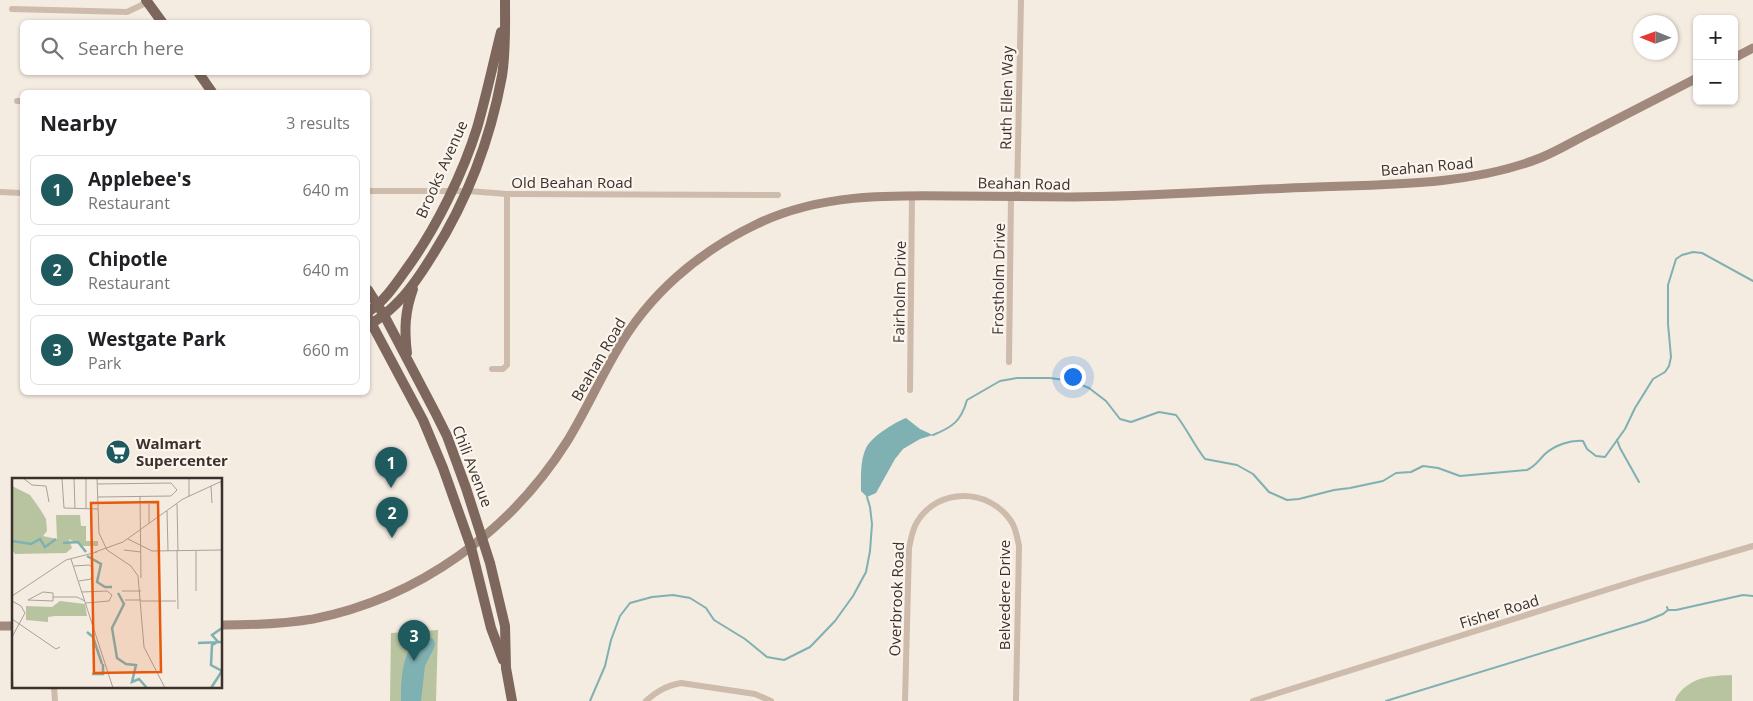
<!DOCTYPE html>
<html lang="en">
<head>
<meta charset="utf-8">
<style>
  body { margin:0; font-family:"Open Sans",sans-serif; background:#f6f6f6; color:#202124 }
  .controls { position:absolute; right:15px; top:15px; display:grid; overflow:hidden; border-radius:8px; box-shadow:0 1px 4px #0004 }
  .controls button { width:45px; height:45px; display:grid; place-items:center; padding:0; border:0; border-bottom:1px solid #e0e0e0; background:#fff; color:#202124; font:25px sans-serif }
  .compass { position:absolute; left:1633px; top:15px; width:45px; height:45px; border-radius:50%; background:#fff; box-shadow:0 1px 4px #0004; rotate:271deg }
  .you { position:absolute; left:1072px; top:376px; width:18px; height:18px; margin:-12px; border:4px solid #fff; border-radius:50%; background:#1a73e8; box-shadow:0 0 0 8px #1a73e833 }
  .badge { display:grid; place-items:center; width:32px; height:32px; border-radius:50%; background:#1f5a5e; color:#fff; font-size:16px; font-weight:700 }
  .pin { position:absolute; translate:-50% -41px; filter:drop-shadow(0 1px 2px #0008) }
  .pin::after { content:''; position:absolute; top:26px; width:18px; height:15px; background:inherit; clip-path:polygon(0 0,100% 0,50% 100%) }
  .list { margin:0; padding:0; list-style:none }
  h2 { display:flex; justify-content:space-between; align-items:center; height:65px; margin:0; padding:0 20px; font-size:21px }
  h2 small { font-size:16px; font-weight:400; color:#757577 }
  .list li { display:grid; grid-template-columns:32px 1fr auto; gap:15px; align-items:center; box-sizing:border-box; height:70px; margin:0 10px 10px; padding:0 10px; border:1px solid #e0e0e0; border-radius:8px }
  .list b { display:block; font-size:19px; white-space:nowrap }
  .list p { margin:0; font-size:16px; white-space:nowrap; color:#757577 }
  .list em { font-size:16px; font-style:normal; color:#757577 }
  .icon { flex:none; width:28px; height:28px; fill:none; stroke:currentColor; stroke-width:2; stroke-linecap:round; stroke-linejoin:round }
  .map { position:relative; flex:none; width:1753px; height:701px; overflow:hidden }
  .search { position:absolute; background:#fff; box-shadow:0 1px 4px #0004; left:20px; top:20px; width:350px; height:55px; display:flex; align-items:center; gap:12px; box-sizing:border-box; padding:0 18px; border-radius:8px; color:#757577; font-size:19px }
  .panel { position:absolute; background:#fff; box-shadow:0 1px 4px #0004; left:20px; top:90px; width:350px; height:305px; border-radius:8px }
  .map>svg:first-child { display:block }
</style>
</head>
<body>
<div class="map">
<svg width="1753" height="701" viewBox="0 0 1753 701">
  <rect width="100%" height="100%" fill="#f4ebe1"/>
  <!-- green -->
  <g fill="#b8c4a0">
    <polygon points="438,630 436,701 390,701 391,633"/>
    <path d="M1732,675V701H1675C1676,696 1678,695 1681,691C1696,676 1712,676 1732,675Z"/>
  </g>
  <!-- water -->
  <g fill="#7fb0b2">
    <path d="M906,418L920,429L933,435L920,439L903,449L895,459L876,493L867,497L861,491C861,477 860,461 866,448C872,436 894,423 906,418Z"/>
    <path d="M428,636L434,640L435,645L433,650L425,666L421,701H401C401,681 401,640 428,636Z"/>
  </g>
  <g fill="none" stroke-linecap="round" stroke-linejoin="round">
    <!-- stream -->
    <g stroke="#7fb0b2" stroke-width="2">
      <path d="M933,435C953,427 961,421 967,400L1000,381L1017,378H1050L1072,381L1089,388L1106,401L1120,419L1131,422L1159,412L1176,415C1187,429 1194,445 1205,459L1237,465L1253,474L1269,492L1287,500L1299,499L1334,490L1350,488L1383,481L1396,473L1411,472L1423,466L1438,468L1460,476L1527,470C1536,466 1538,461 1545,454C1555,445 1570,440 1583,441L1587,449L1596,456L1605,457L1625,429L1635,408L1653,379L1665,372L1669,366L1671,357L1668,324V285L1676,259L1682,255L1693,252L1702,253L1753,281"/>
      <polyline points="1617,440 1620,448 1639,482"/>
      <polyline points="1667,607 1668,610 1676,610 1743,595 1753,596"/>
      <polyline points="590,701 605,666 611,640 620,616 630,603 652,597 673,595 690,598 706,608 714,620 745,639 767,657 784,660 810,647 835,621 853,596 866,572 870,551 872,524 870,507 867,497"/>
      <polyline points="1386,701 1646,621 1663,614 1668,610"/>
    </g>
    <!-- street -->
    <g stroke="#cdbbac" stroke-width="6">
      <polyline points="12,9 127,12 148,2"/>
      <polyline points="17,101 22,101"/>
      <polyline points="368,191 468,191 507,194 778,195"/>
      <polyline points="0,192 22,193"/>
      <polyline points="1017,197 1021,0"/>
      <polyline points="1009,362 1011,196"/>
      <polyline points="492,369 503,369 507,365 507,194"/>
      <polyline points="910,390 912,195"/>
      <polyline points="54,687 55,701"/>
      <path d="M646,701C657,691 666,686 681,683L755,694L771,701"/>
      <path d="M905,701L909,548C911,539 912,530 917,522C938,487 989,488 1011,521C1016,528 1017,537 1019,546L1016,701"/>
      <polyline points="1253,701 1644,578 1753,546"/>
    </g>
    <!-- secondary -->
    <g stroke="#a18a7d" stroke-width="9">
      <polyline points="1734,58 1753,48"/>
      <path d="M221,625C252,625 283,624 313,619C419,598 511,531 568,440C585,412 599,381 616,352C648,295 698,252 757,224C819,194 887,195 954,196C994,196 1033,197 1072,197C1145,197 1218,191 1290,188C1370,184 1465,188 1540,158C1558,151 1575,140 1592,132C1627,114 1662,96 1697,78"/>
      <polyline points="0,626 14,626"/>
    </g>
    <!-- primary -->
    <g stroke="#7d675c" stroke-width="10">
      <polyline points="146,0 162,22"/>
      <polyline points="198,72 212,92"/>
      <polyline points="368,290 384,315 436,414 447,436 466,488 490,563 505,626 506,668 512,701"/>
      <path d="M368,312C386,300 397,282 410,264C437,226 463,173 477,128C486,97 493,64 501,32"/>
      <polyline points="368,317 423,420 443,468 471,547 491,628 503,660"/>
      <path d="M371,324C380,318 388,312 395,305C410,291 421,274 432,256C467,201 490,141 502,76C506,51 505,26 505,0"/>
      <path d="M407,353C404,329 405,311 413,289"/>
    </g>
  </g>
  <!-- icons -->
  <defs>
    <symbol id="supermarket-disc" viewBox="-11 -11 22 22"><circle r="9.5" fill="#1f5a5e" stroke="#fbf5ee"/><path d="M-6-5.5h2.5l.6 2H6L4.5 2H-2.5L-4.4-4H-6ZM-1.5 3.2a1.3 1.3 0 1 0 .1 0ZM3 3.2a1.3 1.3 0 1 0 .1 0Z" fill="#fff"/></symbol>
  </defs>
  <g fill-rule="evenodd">
    <use href="#supermarket-disc" x="104" y="438" width="28" height="28"/>
  </g>
  <g text-anchor="middle" dominant-baseline="central" stroke-width="4.5" stroke-linejoin="round" paint-order="stroke">
    <!-- street labels -->
    <g font-size="15" fill="#3b302b" stroke="#fbf5ee">
      <text transform="translate(1006 98) rotate(-89)">Ruth Ellen Way</text>
      <text transform="translate(1427 166) rotate(-5)">Beahan Road</text>
      <text transform="translate(441 169) rotate(-66)">Brooks Avenue</text>
      <text x="572" y="182">Old Beahan Road</text>
      <text transform="translate(1024 183) rotate(1)">Beahan Road</text>
      <text transform="translate(998 279) rotate(-89)">Frostholm Drive</text>
      <text transform="translate(899 292) rotate(-89)">Fairholm Drive</text>
      <text transform="translate(598 359) rotate(-60)">Beahan Road</text>
      <text transform="translate(473 466) rotate(69)">Chili Avenue</text>
      <text transform="translate(1004 595) rotate(-90)">Belvedere Drive</text>
      <text transform="translate(896 599) rotate(-88)">Overbrook Road</text>
      <text transform="translate(1499 611) rotate(-17)">Fisher Road</text>
    </g>
    <!-- poi labels -->
    <g font-size="15" font-weight="bold" fill="#3b302b" stroke="#fbf5ee" text-anchor="start">
      <text x="136" y="443">Walmart<tspan x="136" dy="17">Supercenter</tspan></text>
    </g>
  </g>
  <!-- overview -->
  <g transform="translate(12 478)">
    <rect width="210" height="210" fill="#f4ebe1"/>
    <path d="M0,8L18,17L28,31L34,41L35,53L31,58L45,61L44,37H68L69,48H74V63H86V68H70L57,61L60,70L54,75L3,76L0,71ZM48,123L73,126L75,138H43L36,139V144L14,142V128L40,129Z" fill="#b8c4a0"/>
    <path fill="none" stroke="#7fb0b2" stroke-width="2.5" d="M0,63L19,66L28,61L33,69L44,61M51,65L66,64L74,74M75,78L89,86L85,104L93,109H100M106,115L112,126L100,150L105,180L114,186L124,187L120,204L127,201L135,210M75,154L81,159L90,186M186,165L210,164M204,165L200,167L199,187L210,193M207,165L200,157L210,150M80,196H91V186M199,210L210,193"/>
    <path fill="none" stroke="#aaa098" stroke-width="1" d="M11,0L20,7L34,8L37,24M50,0L52,30L86,31M62,0L63,31M74,0V31M85,0L87,55L95,72M177,0V18M209,3L210,20M85,6L159,5L165,12L159,18L86,19M199,8L200,25M128,18L129,100M137,26V45M165,26L166,73M155,33L156,73M116,61L140,73L210,72M95,72L119,88L126,98L132,169L153,210M112,72L129,74M165,73L166,131M184,73V113M83,74L111,64L171,21L210,3M59,81L101,210M62,88L77,87L81,90L79,101L67,103M110,113H129M31,114L41,115V123L16,122ZM70,114L95,113L100,117L97,123L74,125M0,118L54,82L85,74M41,119H65L73,123M113,122H129M0,123L9,128L13,135L0,159M129,123H164M0,141L44,171L48,169M0,187L1,210"/>
    <path fill="#e8590c" fill-opacity="0.15" stroke="#e8590c" stroke-width="2.5" d="M146,24L149,194L82,195L79,25Z"/>
    <rect width="210" height="210" fill="none" stroke="#3b302b" stroke-width="2.5"/>
  </g>
</svg>
<div class="controls">
<button>+</button>
<button>−</button>
</div>
<svg class="compass" viewBox="-18 -18 36 36"><path d="M0-13l5 13h-10z" fill="#e53935"/><path d="M0 13l5-13h-10z" fill="#757577"/></svg>
<div class="you"></div>
<div class="pin badge" style="left:391px;top:488px">1</div>
<div class="pin badge" style="left:392px;top:538px">2</div>
<div class="pin badge" style="left:414px;top:661px">3</div>
<div class="search"><svg class="icon" aria-label="search" viewBox="0 0 24 24"><circle cx="10" cy="10" r="6"/><path d="M15 15l6 6"/></svg>Search here</div>
<section class="panel">
<h2>Nearby<small>3 results</small></h2>
<ul class="list">
<li><span class="badge">1</span><div><b>Applebee's</b><p>Restaurant</p></div><em>640 m</em></li>
<li><span class="badge">2</span><div><b>Chipotle</b><p>Restaurant</p></div><em>640 m</em></li>
<li><span class="badge">3</span><div><b>Westgate Park</b><p>Park</p></div><em>660 m</em></li>
</ul>
</section>
</div>
</body>
</html>
